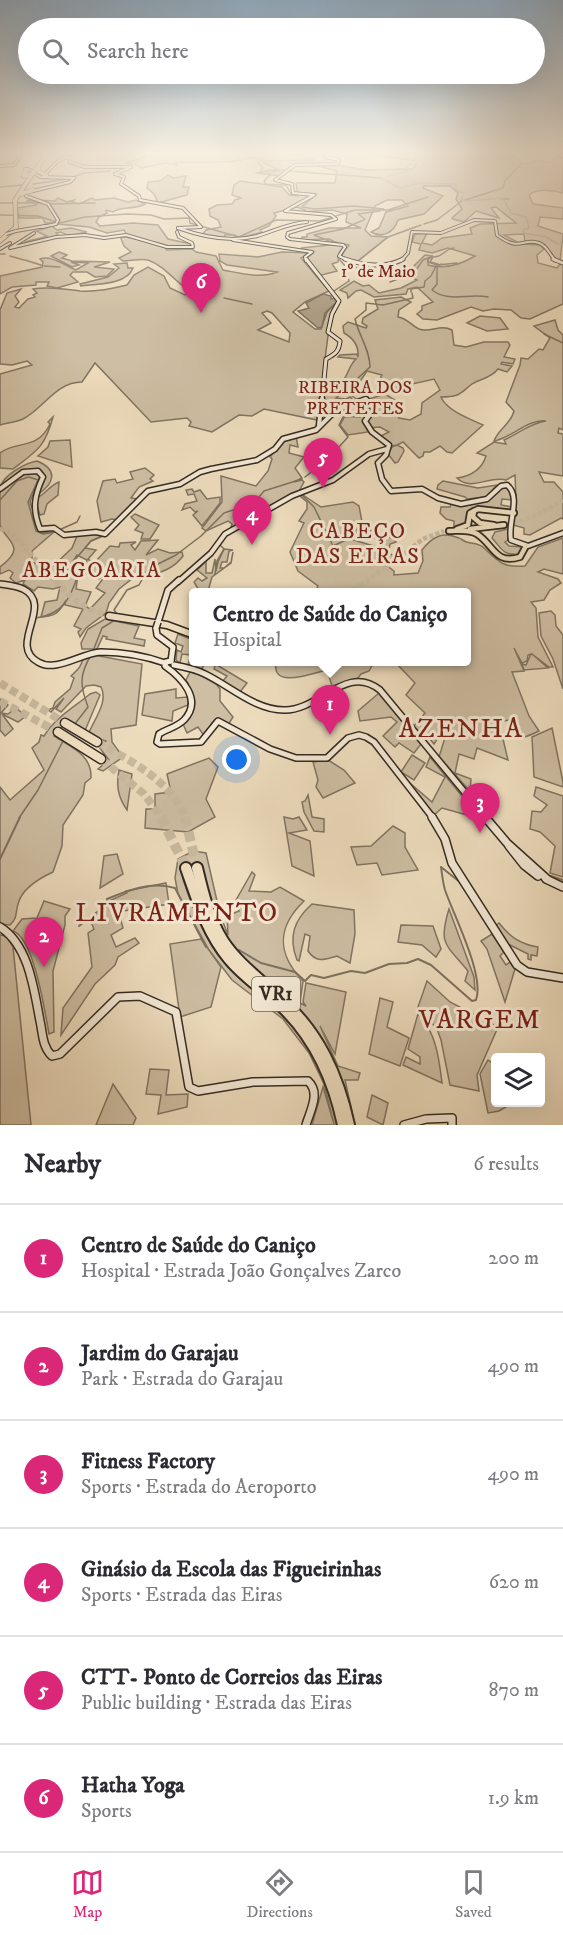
<!DOCTYPE html>
<html lang="en">
<head>
<meta charset="utf-8">
<style>
  body { margin:0; font-family:"IM FELL DW Pica",serif; background:#f7f7f7; color:#2b2b33 }
  .controls { position:absolute; right:18px; bottom:18px; display:grid; overflow:hidden; border-radius:6px; box-shadow:0 6px 24px #0002 }
  .controls button { width:54px; height:54px; display:grid; place-items:center; padding:0; border:0; border-bottom:2px solid #e1e1e2; background:#fff; color:#2b2b33; font:30px sans-serif }
  .you { position:absolute; left:237px; top:760px; width:21px; height:21px; margin:-15px; border:4px solid #fff; border-radius:50%; background:#1a73e8; box-shadow:0 0 0 9px #1a73e833 }
  .badge { display:grid; place-items:center; width:39px; height:39px; border-radius:50%; background:#db2777; color:#fff; font-size:20px; font-weight:700 }
  .pin { position:absolute; translate:-50% -50px; filter:drop-shadow(0 2px 3px #0008) }
  .pin::after { content:''; position:absolute; top:32px; width:21px; height:18px; background:inherit; clip-path:polygon(0 0,100% 0,50% 100%) }
  .popup { position:absolute; left:189px; top:588px; width:282px; height:78px; box-sizing:border-box; display:grid; place-content:center; border-radius:6px; background:#fff; filter:drop-shadow(0 2px 4px #0005); font-size:20px; white-space:nowrap; color:#7c7c81 }
  .popup b { font-size:22px; color:#2b2b33 }
  .popup::after { content:''; position:absolute; left:50%; top:100%; margin-left:-12px; border:12px solid transparent; border-top-color:#fff }
  .list { margin:0; padding:0; list-style:none }
  h2 { display:flex; justify-content:space-between; align-items:center; height:78px; margin:0; padding:0 24px; font-size:26px }
  h2 small { font-size:20px; font-weight:400; color:#7c7c81 }
  .list li { display:grid; grid-template-columns:39px 1fr auto; gap:18px; align-items:center; box-sizing:border-box; height:108px; padding:0 24px; border-top:2px solid #e1e1e2 }
  .list b { display:block; font-size:22px; white-space:nowrap }
  .list p { margin:0; font-size:20px; white-space:nowrap; color:#7c7c81 }
  .list em { font-size:20px; font-style:normal; color:#7c7c81 }
  .icon { flex:none; width:33px; height:33px; fill:none; stroke:currentColor; stroke-width:2; stroke-linecap:round; stroke-linejoin:round }
  .map { position:relative; flex:none; width:563px; height:1125px; overflow:hidden }
  .search { position:absolute; background:#fff; box-shadow:0 6px 24px #0002; left:18px; right:18px; top:18px; height:66px; display:flex; align-items:center; gap:15px; box-sizing:border-box; padding:0 21px; border-radius:33px; color:#7c7c81; font-size:22px }
  .sheet { height:726px; background:#fff }
  nav { display:flex; justify-content:space-around; align-items:center; box-sizing:border-box; height:84px; border-top:2px solid #e1e1e2; background:#fff; font-size:16px; color:#7c7c81 }
  nav a { display:grid; justify-items:center; gap:3px }
  nav .on { color:#db2777 }
  .map>svg:first-child { display:block }
</style>
</head>
<body>
<div class="map">
<svg width="563" height="1125" viewBox="0 0 563 1125">
  <rect width="100%" height="100%" fill="#eddcbd"/>
  <filter id="stains"><feTurbulence type="fractalNoise" baseFrequency=".00333" numOctaves="4"/><feColorMatrix values="0 0 0 0 .2 0 0 0 0 .09 0 0 0 0 .02 0 0 0 .5 -.17"/></filter>
  <radialGradient id="worn" r=".72"><stop offset=".6" stop-color="#630" stop-opacity="0"/><stop offset="1" stop-color="#630" stop-opacity=".3"/></radialGradient>
  <!-- green -->
  <g fill="#cebea3" stroke="#817462" stroke-width="1.5" fill-rule="evenodd">
    <path d="M156,153H328L324,156L325,158L337,160L338,163L292,166L279,176L258,173L270,170L275,172L274,170L277,169L264,163L263,160C250,154 238,163 226,162C208,162 189,163 175,162L177,165L165,163L142,168L135,164L126,163Z"/>
    <path d="M374,153H523L510,154L525,164L538,160L551,162L556,157H563V193C553,190 537,188 529,195L533,204L563,208V219L540,217L538,226L563,234L560,261L552,256L544,244L525,243L524,234L504,235L521,244L540,245L544,249L537,255L538,263L557,268L560,264L563,265V304L530,319L521,318L511,310L494,309L483,311L471,307L437,320L423,319L417,314L422,310V306L433,302L417,287L408,289L406,294L374,297L361,290L356,291L348,298L347,293L340,290L354,281L363,286L369,285L379,293L401,288L417,280L409,276L416,270L414,266L425,255L432,256L428,259V265C445,270 460,265 475,256L448,248L432,253L419,250L421,244L412,242L415,234L427,233L422,243L432,245L442,238L472,234L470,228L480,224L516,223L496,207L491,208L499,218L476,211L464,222L453,219L452,218L462,209L456,199L458,193L450,186H424L423,188L443,196L424,214L398,220C394,232 383,239 371,232L379,228L386,212L408,206L402,200H387L375,206L365,230L371,236L388,237L358,261L341,258L346,247H343L339,253L338,262L332,264L337,271L318,276L306,259L314,252L301,248L339,244L329,239L301,240L302,237H307V234L329,228H361L346,222L347,214L332,210L304,212L305,210L297,207L274,213L276,216L269,226L260,230L262,232L236,239L235,235H225L224,239L202,235L206,230L221,227L218,220L210,216L209,209L217,205L232,204L235,200L241,198L232,195L234,185L240,181L262,184L282,187L289,195L298,196L296,183H335L337,171L318,166L337,165L365,170L413,169L418,161L378,156Z"/>
    <polygon points="168,175 173,178 186,176 183,187 189,187 187,195 158,203 154,194 147,188 148,182 160,181"/>
    <path d="M58,198L67,202L74,200L72,202L79,204L92,198L95,200L114,198L128,202L136,200L145,204C135,210 120,206 113,212L106,210L107,213L99,217L96,222L100,226L133,223L158,225L168,239L191,244L192,247H173L154,242L163,246L167,250L192,249L196,252L216,256L223,270C240,273 260,279 277,272L227,265L220,261L219,254L258,257L282,252L311,253L301,258L329,291L305,302L293,312L315,329H321L327,312L337,302L336,299L339,303L331,313L317,420L264,409L252,416L239,415L212,432L189,426L191,422L187,418L151,422L95,363L82,382C56,382 44,408 23,419C16,422 7,423 0,425V374L32,365L27,361L12,365L0,364V310L7,293L21,289L15,296L19,302L15,307L19,308L28,299L35,297L33,295L37,293L33,289C48,286 66,289 80,291C93,292 115,288 127,285L134,275L148,267L164,276L170,288L185,295L191,292C176,283 165,266 148,260C141,258 130,261 123,261L119,258L131,252L124,246L120,236L141,240L127,235L124,230L107,233L89,227L58,224L60,220L50,204L37,200L55,201ZM267,311L272,313L290,333L289,342L258,330L271,323L262,313Z"/>
    <polygon points="29,200 47,204 57,220 56,223 45,223 43,218 19,218 17,208 36,205 37,204 27,201"/>
    <path d="M52,226L57,230L71,228L87,232C78,233 69,238 61,232L56,233L59,236L24,243C32,238 39,240 47,236L36,231Z"/>
    <path d="M59,252L67,255L62,258L72,261L110,262L94,267L114,269L107,276L95,277L87,272H73L70,275L78,282L57,288L47,286L49,282H36V285L12,287L0,294V276L42,267L43,262L40,259C51,255 64,265 76,270L88,263L71,262L79,265L72,267L51,256Z"/>
    <path d="M127,263L128,268H133C127,285 96,284 81,286L80,284L108,277L119,268L114,264Z"/>
    <path d="M401,297L411,302L399,310L398,317C409,319 410,325 419,329C430,333 440,324 452,330L454,345L466,347L484,342H508L510,345L504,357L515,359L513,364L502,362L501,364L512,366L507,372L498,369C490,379 481,378 472,384C459,394 460,397 441,397C447,411 470,419 483,425L452,453L447,452L440,446L430,452H424L423,456L419,458L403,442L397,445L403,448L404,451L398,462L395,463L388,454L392,447L397,445L391,446L379,437L389,432L380,427L368,428L367,420L375,411L369,399L385,394L395,400L394,405L399,418L410,420L421,414L422,403L440,390L434,379L386,390L380,379L382,375L367,371L359,383L351,382L344,385L341,394L336,398L346,399L350,397L355,402L342,407L324,403V391H332L335,383L340,384C349,376 348,366 356,359L338,357L340,355L357,354L358,357C359,346 353,338 344,333L343,326L348,322L366,328L367,326L362,323L363,318L378,309L375,300Z"/>
    <polygon points="480,316 500,318 508,329 487,331 467,323"/>
    <path d="M555,320L558,330L563,335V430L559,428L558,433L563,434V476L539,472L544,482H554L563,492V519L561,518L530,535L524,534V528L513,525L516,500L515,475L506,480C490,475 471,492 457,478C471,476 482,469 486,456L477,453L494,442L506,444L504,440C518,434 530,423 546,421C527,419 512,438 494,441C498,429 511,424 514,411L506,402L520,365L521,358L528,359L539,349L543,350L550,338L534,326Z"/>
    <polygon points="368,403 373,409 364,421 368,432 348,435 340,425 345,416 360,417 370,411"/>
    <path d="M53,417C45,447 37,451 13,469L0,468V453C17,440 37,451 50,424L48,422Z"/>
    <polygon points="296,436 298,447 290,445 289,453 304,457 295,468 302,478 294,482 302,480 304,482 298,493 292,493 230,530 232,524 228,521 206,531 202,528 222,502 221,476 256,486 268,471 272,459 270,457 285,439"/>
    <polygon points="70,440 72,467 38,456 48,447 50,441"/>
    <path d="M37,461C59,470 54,484 37,495L45,478L42,471C25,466 13,478 0,487C4,475 25,463 37,461Z"/>
    <polygon points="145,468 154,475 150,479 153,481 139,487 131,498 138,499 118,520 112,519 101,522 97,501 103,481 115,479 117,483 133,479 130,472"/>
    <path d="M28,472L38,473L40,476L30,502L41,533L54,532L32,551V562L50,569L72,548L77,536L99,534L101,537L91,541L85,548L96,550L88,559L94,563L110,546L119,547L120,543L136,542L131,545L135,550L141,541L158,540L146,555L158,549L170,553L182,552L183,556C173,570 158,573 143,578L137,575L119,589L109,603L106,613L86,628L80,637L78,632L81,629L74,626L83,609L65,605V602C58,614 54,616 41,617L45,602L57,600L60,587L53,589L38,587L34,591L23,584L25,580L16,583L10,578L13,573L9,570L0,574V567C28,546 6,542 0,525C0,516 0,500 0,490ZM77,555L87,560L81,572L99,579L108,572L96,588L105,593L90,609L85,606L91,592L76,589L78,575L68,569Z"/>
    <polygon points="443,481 478,488 497,485 486,497 467,499 465,497 437,489 438,485"/>
    <path d="M59,482L58,495L47,504L44,514L40,515L35,499C45,495 49,486 59,482Z"/>
    <path d="M504,487H509L512,500L502,499L501,505L512,507L510,511L474,508L469,512L467,523L454,527V521L446,519L440,513L441,507H450L451,504C474,508 487,501 504,487Z"/>
    <polygon points="192,489 194,492 200,490 207,499 220,497 220,503 202,526 193,515 198,511 195,512 190,507 182,510 185,504 197,501 194,494 188,495 186,490"/>
    <path d="M303,495L321,507L353,502L359,506L362,522L355,532L368,536L371,530L375,531V533L392,538L396,542L390,544L389,550L378,544L379,538L367,537L366,540L358,537L347,538L377,547L396,557L386,565L394,571V575L418,573L423,561L422,550C432,537 442,531 459,538C460,538 465,542 467,542C473,544 479,543 484,548C499,562 503,568 525,566L538,547L563,538V574L544,569L538,572L558,579L561,583L550,590L544,600L531,602L536,608L538,637L553,667H549L532,654L548,668L524,670L522,664L526,665L531,654L528,655L527,661L522,663L514,648L524,671L512,672L529,716L539,731C528,736 523,740 511,734L509,727L514,725V719L499,722L508,760L477,748L474,759L459,754L455,773L471,779L470,791L439,757L447,731L444,729L434,744L425,733L422,737L413,727L425,713L406,695L415,683L395,662H466V592H315L318,586L298,571L290,552L304,523L299,521L307,509V502L300,496Z"/>
    <polygon points="135,514 159,525 150,539 141,539 143,533 135,530 139,525 131,517"/>
    <path d="M508,529V540L505,542L509,546L523,547L519,554C503,556 501,548 492,538L495,532Z"/>
    <polygon points="224,549 233,550 229,551 227,562 222,562 220,568 224,568 231,562 233,552 231,563 212,577 208,591 200,592 194,582 198,578 202,581 207,578 197,570 206,561 206,573 212,573 215,559 216,571 218,562"/>
    <polygon points="551,611 555,615 556,626 563,635 563,689 553,659 541,636 539,613"/>
    <polygon points="105,619 139,626 134,638 145,640 144,646 106,639 107,637 103,636 97,649 82,649 81,643 88,629"/>
    <polygon points="178,634 193,640 194,662 212,662 247,683 240,692 222,682 227,676 214,669 215,666 206,662 201,670 188,665 191,655 182,654 180,663 176,660 177,650 181,652 183,646 175,643"/>
    <path d="M94,655L142,664L136,725L111,729L112,742L123,757L103,771L98,769L109,760L99,747L106,741L88,735C93,721 109,702 101,687L94,685L86,686L61,712L56,709L64,698L51,712L48,710L53,708L55,702L70,689L74,678L71,676C77,670 81,668 83,658Z"/>
    <path d="M276,662H374L369,671L361,674L357,679L332,686L327,670C313,673 271,690 276,662Z"/>
    <path d="M191,670L216,684L220,689V701L233,717L228,725L217,719L212,723L205,737L198,727L187,733L183,724C195,712 194,694 186,680Z"/>
    <polygon points="176,689 176,698 188,697 188,705 173,711 172,721 142,715 145,694"/>
    <path d="M96,692L100,695L84,733L66,722L54,736C70,747 92,754 91,778L85,783L83,795L63,825L62,846L53,872C40,878 22,888 18,904C15,914 18,917 10,925L0,924V787L10,800L44,770L32,748L39,742L41,735L44,736C55,718 73,708 90,694Z"/>
    <polygon points="379,693 421,744 414,753 399,743 395,747 383,736 397,722 391,717 360,721 358,711"/>
    <polygon points="0,699 8,705 1,713 8,714 16,708 26,716 18,722 2,714 13,729 5,736 0,730"/>
    <polygon points="552,728 563,782 563,787 534,777 532,737"/>
    <polygon points="412,755 425,763 414,780 401,772"/>
    <polygon points="430,757 470,806 467,815 442,808 433,816 404,778 432,802 445,777 426,767"/>
    <polygon points="209,758 218,767 206,799 215,817 188,832 145,828 146,809 155,809 155,794 171,792 167,774"/>
    <polygon points="328,760 344,770 355,783 323,798 316,787 318,780 313,762"/>
    <path d="M119,770L132,774L127,810C118,797 116,786 119,770Z"/>
    <polygon points="536,787 563,796 563,877 550,873 555,846 540,832 530,829 532,811 541,812 547,805 534,796"/>
    <polygon points="308,795 312,817 324,819 324,832 314,831 304,812 302,802 305,801"/>
    <polygon points="284,817 293,819 299,817 307,830 289,833 310,841 314,876 292,866"/>
    <polygon points="393,826 405,833 405,847 418,870 382,875 377,863 357,865 351,847 371,846"/>
    <path d="M193,851L206,853L220,914L228,935L227,916L239,911L236,900L252,872L255,875L249,891L271,892L280,887L304,901C276,928 277,954 303,981L300,1003L306,1006L303,1002L306,983L346,992L335,1054L320,1026L338,1066L360,1073L358,1080H345L355,1125H352C345,1078 324,1033 287,1001C267,984 245,969 230,947C213,922 208,894 202,865L192,869L190,865L180,868C189,903 207,943 233,969C258,995 286,1015 307,1044C324,1067 333,1098 339,1125H312L323,1087L334,1124L324,1084L309,1053L283,1019L232,980L209,950L178,894L175,878L178,859Z"/>
    <polygon points="117,854 123,874 100,888 104,856"/>
    <polygon points="166,883 169,904 123,911 119,914 123,928 111,935 116,947 135,938 139,943 118,957 115,965 95,984 61,1035 63,1008 92,967 88,933 94,929 90,920 109,905 109,901 127,893 126,891"/>
    <path d="M44,901L70,909L65,916V925L53,971L54,1032L49,1034C45,1012 34,938 13,931L22,919L37,918Z"/>
    <path d="M312,904L354,910L355,934L350,963L337,956C324,960 316,963 308,951L310,936L305,934L299,961L297,960C288,937 294,920 312,904Z"/>
    <path d="M449,909L474,977L475,990L465,981L468,971C446,944 438,945 449,909Z"/>
    <path d="M499,923C510,937 520,944 538,947L537,956L531,955V960L528,959V954L510,945L506,949L493,928Z"/>
    <polygon points="401,925 433,926 441,949 436,957 422,945 398,942"/>
    <polygon points="492,934 504,952 500,956 506,965 510,962 515,969 505,1002 487,949 481,941"/>
    <polygon points="0,935 7,936 13,947 31,1125 0,1125"/>
    <polygon points="201,939 221,967 211,1007 180,1017 170,944"/>
    <polygon points="427,981 450,1002 498,1027 477,1075 479,1091 450,1085 441,1040 437,1029 418,1007"/>
    <polygon points="380,998 393,1002 387,1027 409,1038 400,1066 369,1054"/>
    <path d="M418,1014C436,1032 439,1058 442,1083L403,1065L406,1057L420,1064V1057L408,1049Z"/>
    <polygon points="488,1060 495,1065 496,1102 513,1103 499,1111 488,1113 480,1074"/>
    <polygon points="150,1069 169,1070 166,1095 188,1094 187,1107 158,1114 161,1095 146,1094"/>
    <polygon points="113,1084 136,1118 133,1125 96,1125"/>
    <polygon points="372,1095 388,1103 383,1125 367,1117"/>
  </g>
  <!-- water -->
  <polygon fill="#aea088" stroke="#7d715f" stroke-width="1.5" points="323,294 331,296 331,299 334,298 337,302 325,313 322,327 318,328 298,311 309,308 306,303"/>
  <g fill="none" stroke-linecap="round" stroke-linejoin="round">
    <!-- stream-far1 -->
    <g stroke="#7d715f" stroke-width="1.5">
      <polyline points="289,153 288,156 307,154"/>
      <polyline points="302,154 305,158 315,160"/>
      <polyline points="260,161 315,160"/>
      <polyline points="258,162 263,168 261,171"/>
      <polyline points="265,171 286,170"/>
      <polyline points="288,171 382,178"/>
      <polyline points="260,172 256,173 271,174 264,181 266,184 286,185 291,194 300,194"/>
      <polyline points="73,177 84,173 110,171"/>
      <polyline points="33,184 68,179"/>
      <polyline points="0,187 23,185"/>
      <polyline points="303,193 317,194 303,206"/>
      <polyline points="501,199 509,199"/>
      <polyline points="465,200 503,188 505,181 522,163"/>
      <polyline points="0,203 43,203"/>
      <polyline points="50,204 95,203"/>
      <polyline points="302,207 315,209 354,206 384,209"/>
      <polyline points="0,215 38,216 60,223 85,217 127,214 151,215 164,219 189,218 190,223 239,237 276,220 320,221 355,210 388,210 428,197"/>
      <polyline points="362,221 365,219 358,214 380,211"/>
      <polyline points="424,224 437,220 462,201"/>
      <polyline points="329,241 314,235 343,229 361,221"/>
      <polyline points="330,241 349,245 341,256"/>
      <polyline points="449,249 454,248"/>
      <polyline points="448,250 439,256 429,258 428,262 437,265 457,263"/>
      <polyline points="0,254 5,254"/>
      <polyline points="10,256 24,260"/>
      <polyline points="433,257 430,262 438,264"/>
      <polyline points="339,259 346,267"/>
      <polyline points="25,260 41,265"/>
      <polyline points="358,261 388,237 421,225"/>
      <path d="M441,264L437,267V284L432,290C449,303 468,293 488,297"/>
      <polyline points="44,266 60,267"/>
      <polyline points="347,267 354,266 372,278"/>
      <polyline points="390,282 414,273 423,260 431,257"/>
      <polyline points="334,291 349,281 346,269 352,264"/>
      <polyline points="411,292 411,289 424,287 425,281 431,276 436,266"/>
      <polyline points="224,298 252,304"/>
      <polyline points="544,334 563,343"/>
      <polyline points="332,357 339,350"/>
      <path d="M358,400L349,394L357,379L370,367C370,350 359,336 355,319L366,310V303L383,305L413,298L412,293"/>
      <polyline points="29,477 38,480 28,502 36,531 43,534 55,532"/>
      <polyline points="305,477 328,459 348,437 339,425 343,417 360,416 369,411 367,404 362,402"/>
      <polyline points="302,495 314,507 333,546 348,539"/>
      <polyline points="0,500 17,481 28,477"/>
      <polyline points="59,530 77,522 80,516"/>
      <polyline points="215,574 217,561 224,549 220,545"/>
      <polyline points="117,614 114,610 127,590 139,585 148,569 176,555 201,536 224,513 254,503 264,491 302,479"/>
      <path d="M36,618C63,614 70,599 78,575L67,569L91,541L104,535"/>
      <polyline points="93,651 102,628 115,620"/>
      <path d="M74,725L88,707C80,686 79,675 91,655"/>
      <polyline points="19,818 38,790 64,739"/>
    </g>
    <!-- stream -->
    <g stroke="#7d715f" stroke-width="2">
      <polyline points="0,859 20,817"/>
      <polyline points="551,876 563,880"/>
      <path d="M79,926L105,906L107,899C129,890 151,881 175,888L206,947"/>
      <path d="M239,950L261,963L295,972L305,981L311,975L324,978L351,971L365,973L389,964L407,963L418,959L431,965L472,1001L476,1000C485,976 454,916 445,890C443,883 442,875 441,867L461,883"/>
    </g>
    <!-- canal -->
    <g stroke="#aea088" stroke-width="1.5">
      <polyline points="388,176 410,170 406,166 420,161 405,156 416,153"/>
      <polyline points="383,179 400,188 419,183 455,184 456,189 463,193"/>
      <polyline points="463,196 461,199 465,201 504,198"/>
      <polyline points="504,200 511,213 526,217 529,228 523,230 524,233 546,237 558,244 563,244"/>
    </g>
    <!-- primary-tunnel-far1 -->
    <g stroke="#c8b99e" stroke-width="4.5" stroke-dasharray="4.5 2" stroke-linecap="butt">
      <polyline points="507,525 533,517 563,500"/>
      <polyline points="0,529 12,533 56,582"/>
      <polyline points="366,582 423,539 444,531"/>
    </g>
    <!-- primary-tunnel -->
    <g stroke="#c8b99e" stroke-width="6" stroke-dasharray="6 3" stroke-linecap="butt">
      <path d="M55,580C73,600 82,608 109,616"/>
      <polyline points="352,592 368,580"/>
    </g>
    <!-- highway-tunnel-far1 -->
    <g stroke="#c8b99e" stroke-width="8" stroke-dasharray="8 4" stroke-linecap="butt">
      <polyline points="0,683 65,723"/>
      <polyline points="0,701 58,732"/>
      <path d="M97,742C131,761 170,780 186,818"/>
      <polyline points="101,759 144,794 162,818"/>
    </g>
    <!-- highway-tunnel -->
    <g stroke="#c8b99e" stroke-width="10" stroke-dasharray="10 5" stroke-linecap="butt">
      <polyline points="161,817 186,868"/>
      <polyline points="185,817 197,868"/>
    </g>
    <defs>
      <g id="secondary-far4">
        <polyline points="555,153 563,156"/>
        <polyline points="0,166 14,165 21,156"/>
        <polyline points="25,169 29,169 40,177 74,178"/>
        <polyline points="115,174 124,177 121,184 139,196 140,200 183,208 201,227 178,228"/>
        <path d="M43,177C50,169 58,158 69,157L70,162L85,167H131L115,174"/>
        <polyline points="29,192 70,182 74,178"/>
        <polyline points="26,196 48,204 58,220 56,224 42,227"/>
        <path d="M178,228C203,237 230,243 257,236C274,231 289,223 307,222"/>
        <polyline points="16,231 45,226"/>
        <polyline points="34,233 10,248 56,237 85,235 104,238 126,235 167,247 193,247 192,243 179,237 177,232"/>
        <polyline points="288,233 287,237 290,239 343,245 345,247 339,256 349,261"/>
        <polyline points="288,233 336,219 331,215 285,211 314,195 293,193 292,184 275,180 295,165 337,164 339,160 326,157 329,153"/>
        <polyline points="233,240 312,252 305,257 306,261"/>
        <polyline points="0,249 10,243"/>
        <path d="M401,261L408,253L412,232L441,233L474,220L495,221L497,235C521,253 522,237 539,243C548,246 550,256 556,261"/>
      </g>
      <g id="secondary-far3">
        <path d="M306,259L339,301L332,314L328,332L340,341C339,352 335,354 326,359L322,400"/>
        <path d="M345,259C362,265 386,269 403,259"/>
        <polyline points="553,259 563,263"/>
        <polyline points="363,400 367,400"/>
      </g>
      <g id="secondary-far2">
        <polyline points="319,425 322,399"/>
        <path d="M0,489L23,472L38,471L43,477C34,496 32,509 40,529L54,528L64,535L96,532L105,534L148,491L180,484L200,472L211,469L257,460L275,449L283,439L316,430L336,410L366,399L374,409L365,421L372,432L389,445L386,455L378,463L382,479L391,491L422,489L438,498L461,504L487,499L501,486L507,485C522,497 507,523 511,540L528,546L563,533"/>
        <polyline points="178,582 211,553 225,534 292,496 333,480 369,454 387,449"/>
      </g>
      <g id="secondary-far1">
        <path d="M0,584C7,585 16,586 23,589C55,605 7,645 38,662C56,673 81,653 101,652C122,652 145,656 165,663"/>
        <polyline points="158,622 168,590 179,580"/>
        <polyline points="156,628 157,635 173,647 171,661"/>
        <path d="M171,661L166,662L165,666C182,678 203,700 184,720C177,727 167,729 159,734L157,742L160,744L201,742L218,721L270,749L296,758H327L348,738L359,735L366,737L374,742L433,818"/>
        <path d="M174,665C185,667 195,669 205,674C230,686 255,710 284,710C319,711 346,663 380,690L486,818"/>
      </g>
      <g id="secondary">
        <polyline points="432,817 445,839 452,863 517,965 527,972 563,978"/>
        <polyline points="485,817 507,843 547,879"/>
        <polyline points="509,846 524,865 538,876"/>
        <polyline points="546,879 563,887"/>
        <path d="M0,927C29,945 34,990 40,1021C43,1034 42,1046 52,1056L60,1054L118,997L140,996L176,1012L189,1087L198,1091L253,1082L308,1081C321,1093 310,1111 306,1125"/>
        <polyline points="404,1125 426,1119 452,1118 452,1125"/>
      </g>
      <g id="primary-far1">
        <polyline points="474,511 473,517 480,523 494,525"/>
        <polyline points="457,529 468,525 470,513 478,509 514,513"/>
        <polyline points="470,529 504,525"/>
        <path d="M449,531C458,531 469,529 477,534C494,545 495,565 520,557L526,546"/>
      </g>
      <polyline id="primary" points="109,616 167,625 194,635"/>
      <g id="highway-far2">
        <polyline points="39,166 38,171 46,175"/>
        <polyline points="36,169 48,153"/>
        <polyline points="26,170 23,176 30,175"/>
        <polyline points="21,194 33,190"/>
        <polyline points="0,241 16,227 15,200 31,176"/>
      </g>
      <g id="highway-far1">
        <polyline points="65,723 97,742"/>
        <polyline points="58,732 101,759"/>
      </g>
      <g id="highway">
        <path d="M186,868C197,899 207,933 229,959C243,976 261,988 277,1002C314,1035 333,1077 343,1125"/>
        <path d="M197,868C203,893 209,919 223,941C238,964 261,980 281,999C319,1033 338,1075 349,1125"/>
      </g>
    </defs>
    <!-- secondary-far4 casing -->
    <use href="#secondary-far4" stroke="#342b22" stroke-width="4"/>
    <!-- secondary-far3 casing -->
    <use href="#secondary-far3" stroke="#342b22" stroke-width="5"/>
    <!-- secondary-far2 casing -->
    <use href="#secondary-far2" stroke="#342b22" stroke-width="7"/>
    <!-- secondary-far1 casing -->
    <use href="#secondary-far1" stroke="#342b22" stroke-width="8"/>
    <!-- secondary casing -->
    <use href="#secondary" stroke="#342b22" stroke-width="10"/>
    <!-- primary-far1 casing -->
    <use href="#primary-far1" stroke="#342b22" stroke-width="8"/>
    <!-- primary casing -->
    <use href="#primary" stroke="#342b22" stroke-width="9"/>
    <!-- highway-far2 casing -->
    <use href="#highway-far2" stroke="#342b22" stroke-width="5"/>
    <!-- highway-far1 casing -->
    <use href="#highway-far1" stroke="#342b22" stroke-width="11"/>
    <!-- highway casing -->
    <use href="#highway" stroke="#342b22" stroke-width="14"/>
    <!-- secondary-far4 -->
    <use href="#secondary-far4" stroke="#f3e8d4" stroke-width="2"/>
    <!-- secondary-far3 -->
    <use href="#secondary-far3" stroke="#f3e8d4" stroke-width="3"/>
    <!-- secondary-far2 -->
    <use href="#secondary-far2" stroke="#f3e8d4" stroke-width="4"/>
    <!-- secondary-far1 -->
    <use href="#secondary-far1" stroke="#f3e8d4" stroke-width="5"/>
    <!-- secondary -->
    <use href="#secondary" stroke="#f3e8d4" stroke-width="7"/>
    <!-- primary-far1 -->
    <use href="#primary-far1" stroke="#eddcbd" stroke-width="4.5"/>
    <!-- primary -->
    <use href="#primary" stroke="#eddcbd" stroke-width="6"/>
    <!-- highway-far2 -->
    <use href="#highway-far2" stroke="#eddcbd" stroke-width="4"/>
    <!-- highway-far1 -->
    <use href="#highway-far1" stroke="#eddcbd" stroke-width="8"/>
    <!-- highway -->
    <use href="#highway" stroke="#eddcbd" stroke-width="10"/>
    <defs>
      <polyline id="secondary-bridge-far1" points="6,234 16,231"/>
      <polyline id="secondary-bridge" points="156,628 158,622"/>
      <polyline id="highway-bridge" points="31,176 36,169"/>
    </defs>
    <!-- secondary-bridge-far1 casing -->
    <use href="#secondary-bridge-far1" stroke="#342b22" stroke-width="4" stroke-linecap="butt"/>
    <!-- secondary-bridge casing -->
    <use href="#secondary-bridge" stroke="#342b22" stroke-width="8" stroke-linecap="butt"/>
    <!-- highway-bridge casing -->
    <use href="#highway-bridge" stroke="#342b22" stroke-width="5" stroke-linecap="butt"/>
    <!-- secondary-bridge-far1 -->
    <use href="#secondary-bridge-far1" stroke="#f3e8d4" stroke-width="2"/>
    <!-- secondary-bridge -->
    <use href="#secondary-bridge" stroke="#f3e8d4" stroke-width="5"/>
    <!-- highway-bridge -->
    <use href="#highway-bridge" stroke="#eddcbd" stroke-width="4"/>
  </g>
  <!-- sky -->
  <linearGradient id="sky" x2="0" y2="1"><stop stop-color="#91acc2"/><stop offset="0.49" stop-color="#f7efe1"/><stop offset="1" stop-color="#f7efe1" stop-opacity="0"/></linearGradient>
  <rect width="563" height="311" fill="url(#sky)"/>
  <g text-anchor="middle" dominant-baseline="central" stroke-width="6" stroke-linejoin="round" paint-order="stroke">
    <!-- far-neighbourhood labels -->
    <g font-size="18" fill="#7a1f14" stroke="#f3e8d4">
      <text x="378" y="272">1º de Maio</text>
      <text x="355" y="388">RIBEIRA DOS<tspan x="355" dy="21">PRETETES</tspan></text>
    </g>
    <!-- shield labels -->
    <rect fill="#f3e8d4" stroke="#6d6457" stroke-width="1.5" x="252" y="977" width="48" height="34" rx="4.5"/>
    <g font-size="20" font-weight="bold" fill="#342b22">
      <text x="276" y="994">VR1</text>
    </g>
    <!-- neighbourhood labels -->
    <g font-size="22" letter-spacing="1.5" fill="#7a1f14" stroke="#f3e8d4">
      <text x="358" y="531">CABEÇO<tspan x="358" dy="25">DAS EIRAS</tspan></text>
      <text x="92" y="570">ABEGOARIA</text>
    </g>
    <!-- near-neighbourhood labels -->
    <g font-size="27" letter-spacing="1.5" fill="#7a1f14" stroke="#f3e8d4">
      <text x="461" y="729">AZENHA</text>
      <text x="177" y="913">LIVRAMENTO</text>
      <text x="480" y="1020">VARGEM</text>
    </g>
  </g>
  <rect width="100%" height="100%" filter="url(#stains)"/>
  <rect width="100%" height="100%" fill="url(#worn)"/>
</svg>
<div class="controls">
<button><svg class="icon" aria-label="layers" viewBox="0 0 24 24"><path d="M12 4l9 5-9 5-9-5zM3 14l9 5 9-5"/></svg></button>
</div>
<div class="you"></div>
<div class="pin badge" style="left:330px;top:735px">1</div>
<div class="popup"><b>Centro de Saúde do Caniço</b>Hospital</div>
<div class="pin badge" style="left:44px;top:967px">2</div>
<div class="pin badge" style="left:480px;top:833px">3</div>
<div class="pin badge" style="left:252px;top:545px">4</div>
<div class="pin badge" style="left:323px;top:488px">5</div>
<div class="pin badge" style="left:201px;top:313px">6</div>
<div class="search"><svg class="icon" aria-label="search" viewBox="0 0 24 24"><circle cx="10" cy="10" r="6"/><path d="M15 15l6 6"/></svg>Search here</div>
</div>
<section class="sheet">
<h2>Nearby<small>6 results</small></h2>
<ul class="list">
<li><span class="badge">1</span><div><b>Centro de Saúde do Caniço</b><p>Hospital · Estrada João Gonçalves Zarco</p></div><em>200 m</em></li>
<li><span class="badge">2</span><div><b>Jardim do Garajau</b><p>Park · Estrada do Garajau</p></div><em>490 m</em></li>
<li><span class="badge">3</span><div><b>Fitness Factory</b><p>Sports · Estrada do Aeroporto</p></div><em>490 m</em></li>
<li><span class="badge">4</span><div><b>Ginásio da Escola das Figueirinhas</b><p>Sports · Estrada das Eiras</p></div><em>620 m</em></li>
<li><span class="badge">5</span><div><b>CTT- Ponto de Correios das Eiras</b><p>Public building · Estrada das Eiras</p></div><em>870 m</em></li>
<li><span class="badge">6</span><div><b>Hatha Yoga</b><p>Sports</p></div><em>1.9 km</em></li>
</ul>
</section>
<nav>
<a class="on"><svg class="icon" aria-label="map" viewBox="0 0 24 24"><path d="M3 6l6-2 6 2 6-2v14l-6 2-6-2-6 2zM9 4v14M15 6v14"/></svg>Map</a>
<a><svg class="icon" aria-label="directions" viewBox="0 0 24 24"><path d="M12 3l9 9-9 9-9-9zM9 14v-3h6M13 9l2 2-2 2"/></svg>Directions</a>
<a><svg class="icon" aria-label="saved" viewBox="0 0 24 24"><path d="M7 4h10v16l-5-4-5 4z"/></svg>Saved</a>
</nav>
</body>
</html>
